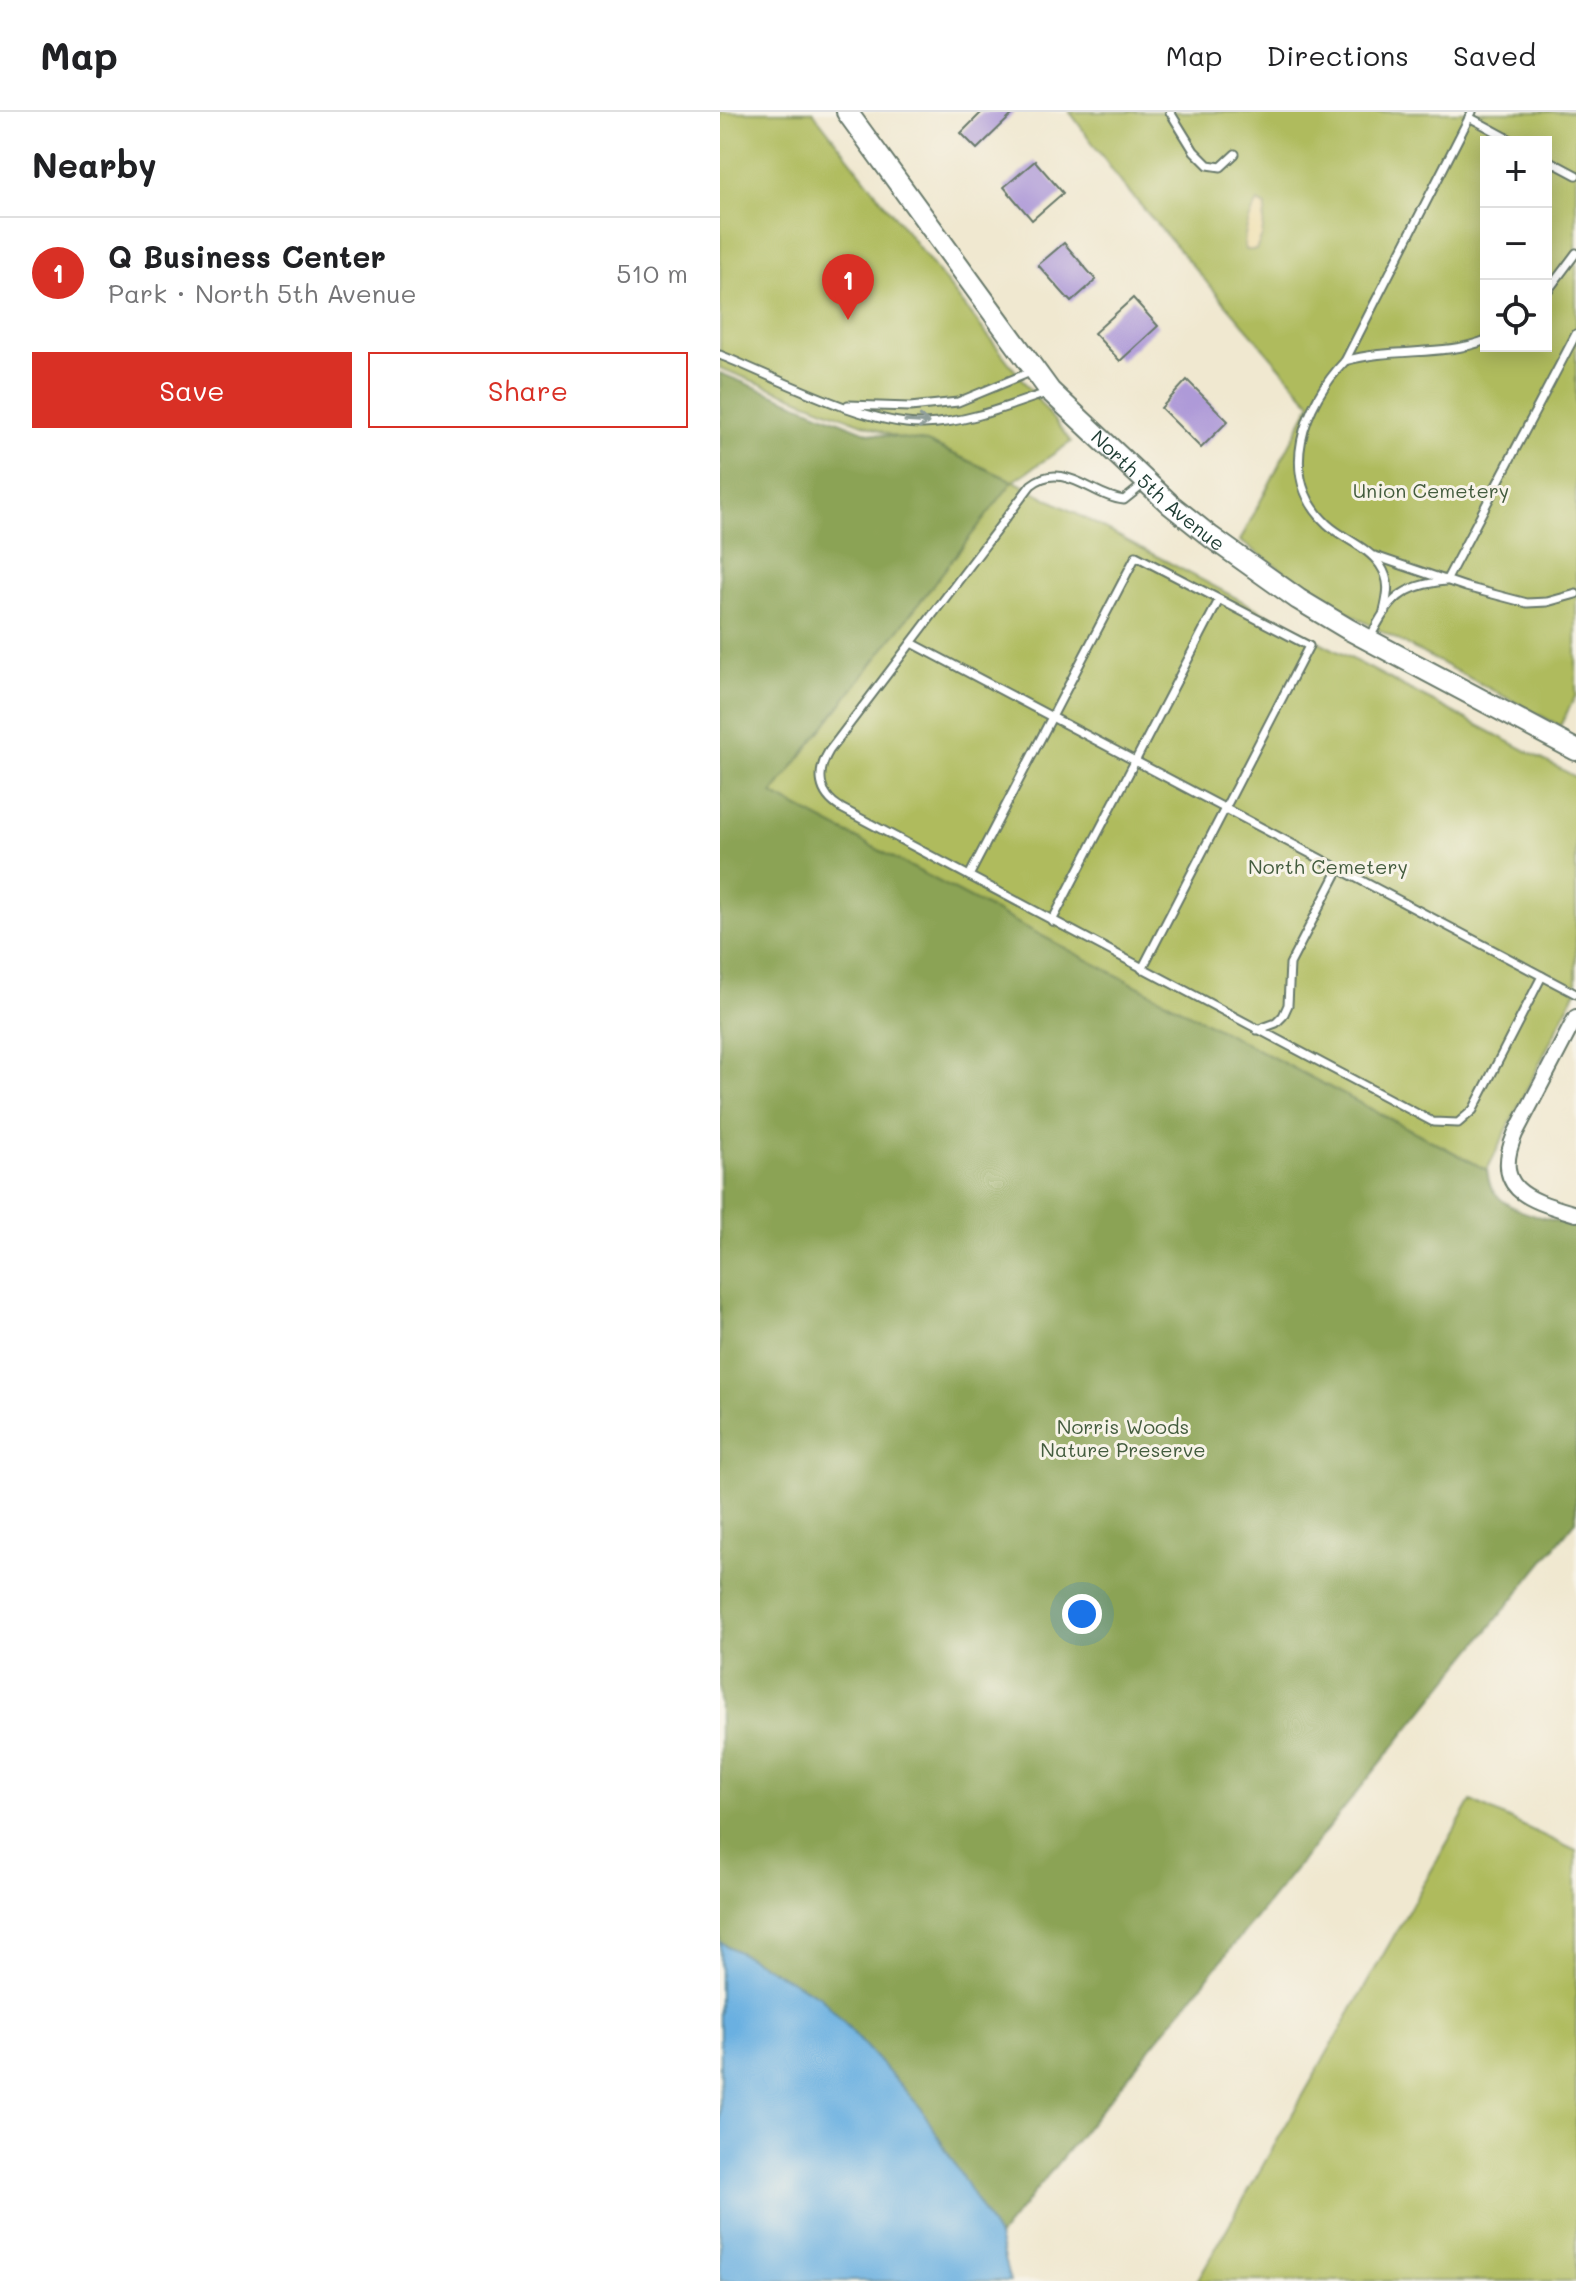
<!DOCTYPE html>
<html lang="en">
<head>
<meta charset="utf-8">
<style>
  body { margin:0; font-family:Mali,sans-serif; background:#f2f2f2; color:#202124 }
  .controls { position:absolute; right:24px; top:24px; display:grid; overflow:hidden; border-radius:0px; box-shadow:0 4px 20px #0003 }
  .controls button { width:72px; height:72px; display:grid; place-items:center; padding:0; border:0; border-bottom:2px solid #e0e0e0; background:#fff; color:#202124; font:40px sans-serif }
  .you { position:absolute; left:362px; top:1502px; width:28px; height:28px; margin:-20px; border:6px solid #fff; border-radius:50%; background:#1a73e8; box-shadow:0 0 0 12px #1a73e833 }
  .badge { display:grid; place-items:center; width:52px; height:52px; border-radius:50%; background:#d93025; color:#fff; font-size:26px; font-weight:700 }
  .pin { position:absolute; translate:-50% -66px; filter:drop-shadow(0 2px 4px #0008) }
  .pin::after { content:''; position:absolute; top:42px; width:28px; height:24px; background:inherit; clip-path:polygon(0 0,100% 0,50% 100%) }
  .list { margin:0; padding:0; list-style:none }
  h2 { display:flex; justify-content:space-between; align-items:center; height:104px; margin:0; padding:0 32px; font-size:34px }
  h2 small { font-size:26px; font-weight:400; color:#757577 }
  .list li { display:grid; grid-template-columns:52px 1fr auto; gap:24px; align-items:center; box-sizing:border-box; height:112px; padding:0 32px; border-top:2px solid #e0e0e0 }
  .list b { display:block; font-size:30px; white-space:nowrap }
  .list p { margin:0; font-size:26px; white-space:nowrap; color:#757577 }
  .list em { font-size:26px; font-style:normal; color:#757577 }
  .actions { display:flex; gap:16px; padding:24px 32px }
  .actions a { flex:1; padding:18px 0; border:2px solid #d93025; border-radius:0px; text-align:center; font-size:28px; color:#d93025 }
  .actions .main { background:#d93025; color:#fff }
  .icon { flex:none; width:44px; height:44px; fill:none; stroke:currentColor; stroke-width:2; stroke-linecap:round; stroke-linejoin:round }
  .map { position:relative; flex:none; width:856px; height:2169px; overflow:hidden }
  header { display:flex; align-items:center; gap:48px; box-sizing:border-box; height:112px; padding:0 40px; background:#fff; border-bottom:2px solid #e0e0e0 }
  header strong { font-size:38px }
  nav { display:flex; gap:44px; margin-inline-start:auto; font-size:28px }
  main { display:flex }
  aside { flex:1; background:#fff }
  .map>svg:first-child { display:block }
</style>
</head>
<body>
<header>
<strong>Map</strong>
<nav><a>Map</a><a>Directions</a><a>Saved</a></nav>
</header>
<main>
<aside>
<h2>Nearby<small></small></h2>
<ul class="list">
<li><span class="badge">1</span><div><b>Q Business Center</b><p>Park · North 5th Avenue</p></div><em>510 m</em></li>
</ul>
<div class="actions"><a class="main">Save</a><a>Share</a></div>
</aside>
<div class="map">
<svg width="856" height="2169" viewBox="0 0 856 2169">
  <rect width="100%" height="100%" fill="#f7f3e8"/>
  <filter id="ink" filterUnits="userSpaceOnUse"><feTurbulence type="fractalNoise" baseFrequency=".0125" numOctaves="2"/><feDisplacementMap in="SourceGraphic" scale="16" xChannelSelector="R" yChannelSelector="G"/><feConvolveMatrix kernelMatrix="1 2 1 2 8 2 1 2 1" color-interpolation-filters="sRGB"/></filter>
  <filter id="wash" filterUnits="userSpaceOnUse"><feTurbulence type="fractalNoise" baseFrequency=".006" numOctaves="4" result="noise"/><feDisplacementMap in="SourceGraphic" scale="32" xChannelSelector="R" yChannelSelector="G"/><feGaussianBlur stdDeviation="1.8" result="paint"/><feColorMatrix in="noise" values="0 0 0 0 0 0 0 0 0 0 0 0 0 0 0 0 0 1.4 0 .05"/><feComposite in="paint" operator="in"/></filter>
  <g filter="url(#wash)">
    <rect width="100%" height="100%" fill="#f0e8d0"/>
    <!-- green -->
    <g fill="#afbb5d" stroke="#677c48" stroke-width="2" fill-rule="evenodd">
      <polygon points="0,0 93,0 351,330 294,369 856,665 856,878 767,1058 52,682 293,369 207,330 181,327 0,256"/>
      <path d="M350,0H856V583L840,614L655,516L605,487L520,429L591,291L403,73ZM766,30H826V234H766Z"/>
      <polygon points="751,1689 856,1739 856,2169 477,2169"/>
    </g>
    <!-- forest -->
    <path fill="#8ba354" stroke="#557044" stroke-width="2" d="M0,261L149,321L207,330L293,369L52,682L767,1058C768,1064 769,1072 772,1077C788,1103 830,1106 856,1114V1409L278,2125L201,1996L101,1885L0,1830Z"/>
    <!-- sand -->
    <path fill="#eeda9e" stroke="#868c69" stroke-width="2" d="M538,90L546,94L542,124L536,138H525C522,125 530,102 538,90Z"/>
    <!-- water -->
    <polygon fill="#6bb0e1" stroke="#45768a" stroke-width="2" points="0,1830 101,1885 201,1996 278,2125 290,2169 0,2169"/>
    <g id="blocks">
      <!-- building -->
      <g fill="#ae9ad8">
        <polygon points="262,0 295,0 257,37 241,21"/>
        <polygon points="315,49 343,81 312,108 284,75"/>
        <polygon points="344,131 376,168 351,190 318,153"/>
        <polygon points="413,186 438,214 400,249 374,221"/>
        <polygon points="467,268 508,309 481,336 441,296"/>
      </g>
    </g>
  </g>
  <g filter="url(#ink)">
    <use href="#blocks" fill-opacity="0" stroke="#68796b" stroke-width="2"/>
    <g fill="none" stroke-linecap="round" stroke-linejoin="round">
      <defs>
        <g id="service">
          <polyline points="450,0 474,39 488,53 501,55 515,42"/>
          <polyline points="749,5 795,30"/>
          <polyline points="826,47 856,63"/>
          <polyline points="826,181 856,141"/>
          <path d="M0,243C55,265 146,313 203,312C247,311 288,294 329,280"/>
          <path d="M625,249C671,235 725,245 766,228"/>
          <polyline points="128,293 190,295 238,290 313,259"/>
          <path d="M424,372L404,388C373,385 343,347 311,373L109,639C96,661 98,682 121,696L713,1010L738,1011L753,998L822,864"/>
          <polyline points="655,444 746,475 807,491 827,490 856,482"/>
          <path d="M664,499C668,482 671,469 660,453C647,434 623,427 607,412C556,364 584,292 625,249L752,0"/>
          <path d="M650,526C669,487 682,473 726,469L856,222"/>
          <polyline points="192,531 856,882"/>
          <polyline points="249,764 416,444 589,534 422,857"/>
          <polyline points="332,809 499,488"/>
          <polyline points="537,918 556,911 563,904 568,893 570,852 619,757"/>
        </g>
        <path id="minor" d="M856,905L795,1022C771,1079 810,1088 856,1102"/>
        <g id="secondary">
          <path id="s1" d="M127,0L330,279L451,393L491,425L578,487L628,517L856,638"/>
        </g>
      </defs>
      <!-- service casing -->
      <use href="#service" stroke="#68796b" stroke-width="11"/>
      <!-- minor casing -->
      <use href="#minor" stroke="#68796b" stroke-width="18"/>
      <!-- secondary casing -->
      <use href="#secondary" stroke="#68796b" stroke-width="24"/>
      <!-- service -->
      <use href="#service" stroke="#fff" stroke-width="7"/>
      <!-- minor -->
      <use href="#minor" stroke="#fff" stroke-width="14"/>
      <!-- secondary -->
      <use href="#secondary" stroke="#fff" stroke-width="20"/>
    </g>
    <!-- one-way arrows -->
    <defs><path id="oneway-shaft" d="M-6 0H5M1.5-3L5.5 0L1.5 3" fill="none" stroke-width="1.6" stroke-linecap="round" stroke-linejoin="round" transform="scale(2)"/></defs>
    <use stroke="#8f9e9a" href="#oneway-shaft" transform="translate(197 310) rotate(4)"/>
  </g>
  <g text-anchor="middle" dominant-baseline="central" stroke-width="6" stroke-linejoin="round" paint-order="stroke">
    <!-- street labels -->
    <g font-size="20" fill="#1f3d34" stroke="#f7f3e8">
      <text stroke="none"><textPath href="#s1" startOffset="492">North 5th Avenue</textPath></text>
    </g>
    <!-- park labels -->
    <g font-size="20" fill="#435c3e" stroke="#f7f3e8">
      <text x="711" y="378">Union Cemetery</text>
      <text x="608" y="754">North Cemetery</text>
      <text x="403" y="1314">Norris Woods<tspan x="403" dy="23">Nature Preserve</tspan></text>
    </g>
  </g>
</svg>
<div class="controls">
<button>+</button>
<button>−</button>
<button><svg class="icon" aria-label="locate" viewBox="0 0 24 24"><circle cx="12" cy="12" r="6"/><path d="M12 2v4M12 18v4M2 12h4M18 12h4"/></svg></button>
</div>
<div class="you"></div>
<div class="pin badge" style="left:128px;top:208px">1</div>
</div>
</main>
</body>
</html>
